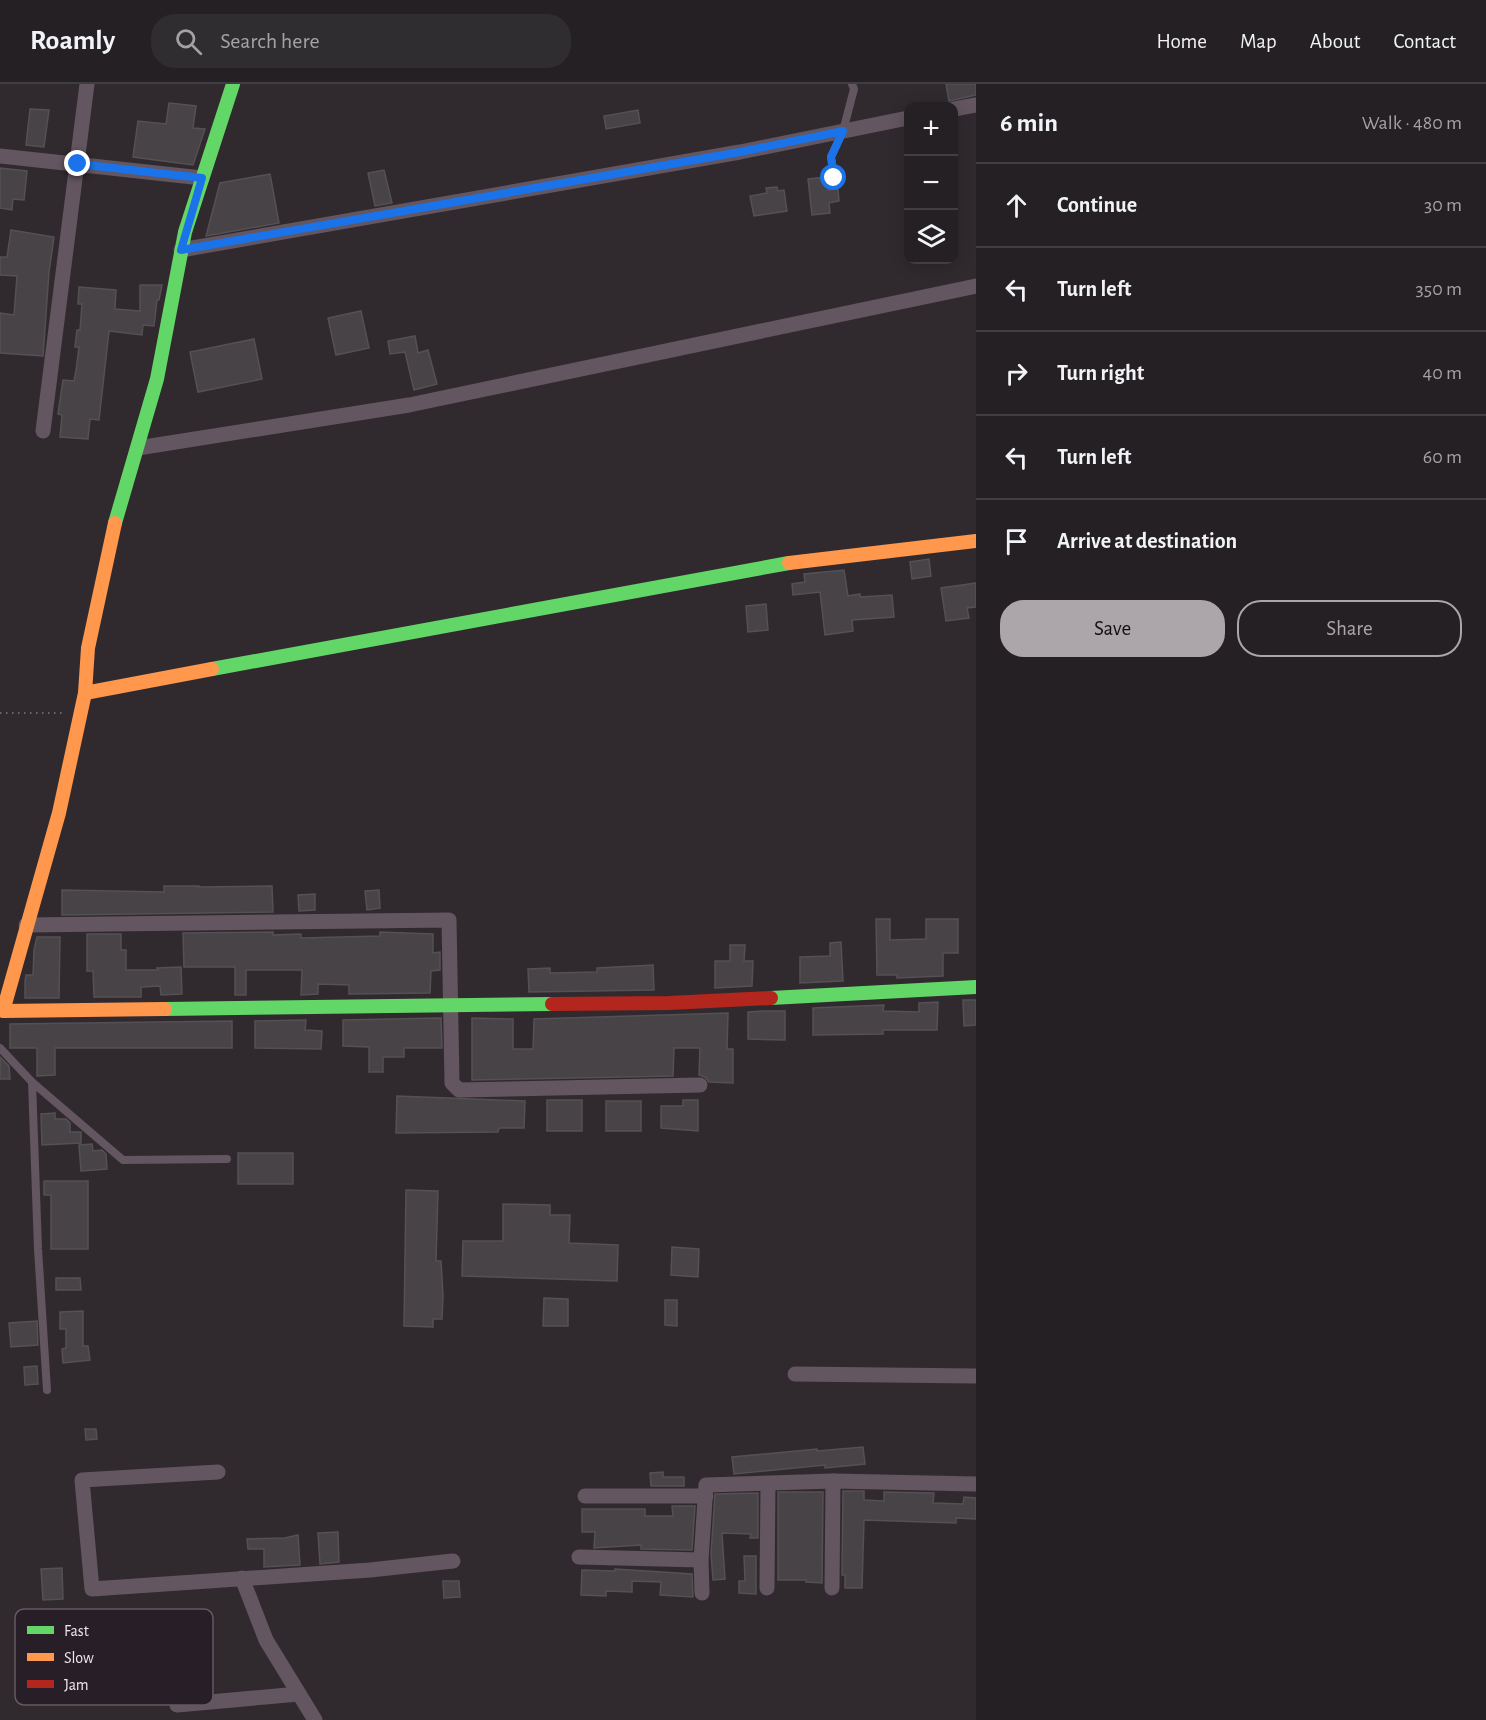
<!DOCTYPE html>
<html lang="en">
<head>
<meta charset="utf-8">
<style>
  body { margin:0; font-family:"Alegreya Sans",sans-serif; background:#302d30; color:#f1f3f6 }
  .controls { position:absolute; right:18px; top:18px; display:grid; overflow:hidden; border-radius:12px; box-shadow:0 3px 15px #0003 }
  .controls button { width:54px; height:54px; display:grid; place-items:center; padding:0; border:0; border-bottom:2px solid #413e41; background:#242023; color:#f1f3f6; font:30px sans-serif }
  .stop { position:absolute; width:18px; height:18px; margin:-14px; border:4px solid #1a73e8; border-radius:50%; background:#fff }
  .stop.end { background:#1a73e8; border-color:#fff; box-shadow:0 2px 6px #0008 }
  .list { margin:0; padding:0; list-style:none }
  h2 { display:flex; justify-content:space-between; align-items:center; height:78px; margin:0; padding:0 24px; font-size:26px }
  h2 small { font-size:20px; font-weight:400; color:#a3a3a6 }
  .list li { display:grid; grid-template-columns:39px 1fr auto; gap:18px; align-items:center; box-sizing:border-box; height:84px; padding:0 24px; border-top:2px solid #413e41 }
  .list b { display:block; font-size:22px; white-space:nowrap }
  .list em { font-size:20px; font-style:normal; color:#a3a3a6 }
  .actions { display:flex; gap:12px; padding:18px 24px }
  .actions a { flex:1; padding:14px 0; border:2px solid #aca5aa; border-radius:24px; text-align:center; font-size:21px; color:#aca5aa }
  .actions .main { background:#aca5aa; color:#111 }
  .icon { flex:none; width:33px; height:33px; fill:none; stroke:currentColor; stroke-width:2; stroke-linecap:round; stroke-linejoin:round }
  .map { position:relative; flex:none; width:976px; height:1636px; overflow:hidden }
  header { display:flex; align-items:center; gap:36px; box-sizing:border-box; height:84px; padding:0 30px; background:#242023; border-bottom:2px solid #413e41 }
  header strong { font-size:28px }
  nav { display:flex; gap:33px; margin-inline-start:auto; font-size:21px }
  .search { width:420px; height:54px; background:#302d30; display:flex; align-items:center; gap:15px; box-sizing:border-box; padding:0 21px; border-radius:24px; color:#a3a3a6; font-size:22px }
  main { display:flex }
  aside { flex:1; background:#242023 }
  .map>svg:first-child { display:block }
</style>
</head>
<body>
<header>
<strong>Roamly</strong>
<div class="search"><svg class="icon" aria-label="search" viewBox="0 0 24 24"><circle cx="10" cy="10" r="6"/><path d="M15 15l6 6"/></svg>Search here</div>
<nav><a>Home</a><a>Map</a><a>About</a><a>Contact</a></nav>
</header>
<main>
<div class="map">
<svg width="976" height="1636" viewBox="0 0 976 1636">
  <rect width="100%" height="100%" fill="#302a2f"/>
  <!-- building -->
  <g fill="#474347" stroke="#555054" stroke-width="1.5">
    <polygon points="946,0 976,0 976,11 949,17"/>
    <polygon points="169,19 196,22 193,44 205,45 193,81 133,73 138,37 166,40"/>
    <polygon points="30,25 49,26 44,63 26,61"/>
    <polygon points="638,26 640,39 606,45 604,32"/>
    <polygon points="0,84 27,87 24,116 13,115 12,126 0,124"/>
    <polygon points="384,86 392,119 375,122 368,89"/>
    <polygon points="270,90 279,139 206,152 220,99"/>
    <polygon points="826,93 828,106 838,105 839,117 829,119 830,129 812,131 808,95"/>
    <polygon points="777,103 778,107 784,106 787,127 754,132 750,112 767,109 766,104"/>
    <polygon points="11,146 54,153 49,188 43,272 0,269 0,229 14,231 17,192 0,191 0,173 7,173"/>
    <polygon points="140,201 162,201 159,216 157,216 154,242 143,241 142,251 109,247 99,336 90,335 88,355 60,353 62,331 58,330 63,296 74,297 76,287 79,263 75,263 77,246 80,246 82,220 78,220 79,203 116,206 115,225 140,227"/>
    <polygon points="361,227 369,264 336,271 328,234"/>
    <polygon points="415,252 418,269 428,266 437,300 414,306 405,268 390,270 388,257"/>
    <polygon points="254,255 262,295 198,308 190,268"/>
    <polygon points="929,475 931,492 912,495 910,478"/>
    <polygon points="844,486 848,512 860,510 860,513 892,511 894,533 852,536 853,547 825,551 820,508 793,511 792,500 805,498 804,490"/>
    <polygon points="976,499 976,523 967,524 969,534 946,537 941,504"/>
    <polygon points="766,520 768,546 748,548 746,522"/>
    <polygon points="164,802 199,802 199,803 272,802 273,828 62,831 62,806 164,808"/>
    <polygon points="379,806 380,824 367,826 365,807"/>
    <polygon points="315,810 315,826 299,827 298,811"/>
    <polygon points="876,835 890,835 890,856 926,855 926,835 958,835 958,869 943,869 943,892 897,894 897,891 877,891"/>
    <polygon points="273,848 273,851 301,850 301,854 380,852 380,848 433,850 433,869 440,868 440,886 431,887 430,909 349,910 349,901 318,900 318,910 301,911 302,886 246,886 246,911 235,911 235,883 184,883 183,849"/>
    <polygon points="87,850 121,850 121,866 126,866 126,886 158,886 157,884 181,883 182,910 161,911 160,902 141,903 141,913 94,913 93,887 87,887"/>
    <polygon points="37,853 60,853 59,914 25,914 25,897 26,891 33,891 34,866"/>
    <polygon points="841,858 843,897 800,899 800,873 830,872 830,859"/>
    <polygon points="730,861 745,861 744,877 753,877 752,902 715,904 715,877 730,877"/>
    <polygon points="653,881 654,906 529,908 528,885 550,884 550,889 597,888 597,884"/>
    <polygon points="963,916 976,916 976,941 964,942"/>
    <polygon points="938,918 937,946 883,946 883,950 813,951 813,924 884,921 883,927 919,928 919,919"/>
    <polygon points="765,927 785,927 785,956 748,955 748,928"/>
    <polygon points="728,929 727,965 733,965 733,999 709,998 705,993 699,991 700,964 674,964 673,992 472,996 472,934 513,935 513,965 533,965 534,935"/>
    <polygon points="441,934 442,964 404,964 404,973 383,973 383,988 369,988 369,963 343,962 343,936"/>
    <polygon points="306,936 305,946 322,947 321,965 255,964 255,937"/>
    <polygon points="232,937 232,964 55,964 55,991 37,992 37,964 10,964 10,940"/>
    <polygon points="0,973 9,982 10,995 0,995"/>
    <polygon points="397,1012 525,1017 524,1044 499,1044 498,1048 396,1049"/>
    <rect x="547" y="1016" width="35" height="31"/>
    <polygon points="683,1016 698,1016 698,1047 661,1044 661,1022 683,1022"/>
    <rect x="606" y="1017" width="35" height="30"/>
    <polygon points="55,1029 55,1035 66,1035 70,1039 70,1048 81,1048 81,1059 42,1061 41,1030"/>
    <polygon points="92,1060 93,1067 102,1066 106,1070 107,1085 81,1087 79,1061"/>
    <rect x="238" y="1069" width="55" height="31"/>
    <polygon points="44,1097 88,1097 88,1165 51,1165 51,1111 44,1111"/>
    <polygon points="406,1106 438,1107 436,1177 441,1177 443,1212 442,1235 433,1235 433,1243 404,1242"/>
    <polygon points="503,1120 550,1121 550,1131 570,1131 569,1159 618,1161 617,1197 462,1192 463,1157 503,1157"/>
    <polygon points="672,1163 699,1165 698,1193 671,1191"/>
    <polygon points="56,1194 80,1194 81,1206 56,1206"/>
    <polygon points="544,1214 568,1215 568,1242 543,1242"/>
    <polygon points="665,1216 677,1216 677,1242 665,1241"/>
    <polygon points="83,1227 83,1262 88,1262 90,1276 63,1279 62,1265 66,1264 66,1245 60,1245 60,1228"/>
    <polygon points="37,1237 38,1261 11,1263 9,1239"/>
    <polygon points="37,1282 38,1300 25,1301 24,1283"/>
    <polygon points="85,1345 96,1345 97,1355 86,1356"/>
    <polygon points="863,1363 865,1380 825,1384 825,1381 734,1390 732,1373 817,1365 817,1367"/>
    <polygon points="663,1388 663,1393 684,1393 684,1402 651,1402 650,1389"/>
    <polygon points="843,1407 864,1407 864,1416 884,1417 884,1408 934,1409 933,1419 963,1420 964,1413 976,1414 976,1435 956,1434 956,1439 864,1436 862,1504 845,1504 845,1491 842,1491"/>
    <polygon points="778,1408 823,1408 822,1499 806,1498 806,1496 778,1496"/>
    <polygon points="758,1409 758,1454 750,1454 751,1450 722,1449 725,1495 713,1496 711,1470 715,1410"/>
    <polygon points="672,1422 695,1422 692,1466 641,1465 641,1461 594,1464 595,1448 582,1448 582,1425 645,1425 645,1432 673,1432"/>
    <polygon points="338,1448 339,1478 320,1480 318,1449"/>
    <polygon points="298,1451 300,1481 264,1483 264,1465 248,1465 247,1455 285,1454"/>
    <polygon points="744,1472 756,1472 756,1510 739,1509 739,1497 745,1497"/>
    <polygon points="62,1484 63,1515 43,1516 41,1485"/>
    <polygon points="615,1485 692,1490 693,1513 660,1511 661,1498 632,1497 632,1508 606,1507 606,1512 581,1511 582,1486 615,1487"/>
    <polygon points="443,1497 459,1497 460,1513 444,1514"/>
  </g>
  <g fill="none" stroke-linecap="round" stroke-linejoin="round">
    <!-- path -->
    <polyline stroke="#6d646b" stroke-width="2" stroke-dasharray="1.5 4.5" stroke-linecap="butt" points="0,629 64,629"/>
    <!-- lane -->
    <g stroke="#635661" stroke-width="8">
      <polyline points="834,94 831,73 843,47 854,5 852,0"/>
      <polyline points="0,964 32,998 123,1076 227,1075"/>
      <polyline points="32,998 38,1165 47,1306"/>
    </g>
    <!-- street -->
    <g stroke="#635661" stroke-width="15">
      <polyline points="954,25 976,21"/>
      <polyline points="0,72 202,94"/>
      <polyline points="181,166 740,68 908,34"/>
      <polyline points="43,347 87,0"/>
      <polyline points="138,364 409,321 976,202"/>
      <polyline points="26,841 449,836 452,999 459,1006 700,1001"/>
      <polyline points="795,1290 976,1292"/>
      <polyline points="218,1388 82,1396 92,1505 370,1486 453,1477"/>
      <polyline points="585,1412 706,1412"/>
      <polyline points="579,1473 701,1476"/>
      <polyline points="242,1494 266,1556 315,1636"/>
      <polyline points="767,1504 768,1400"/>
      <polyline points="832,1504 833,1397"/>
      <polyline points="702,1509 701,1476 706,1401 833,1397 976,1400"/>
      <polyline points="177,1621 299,1610"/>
    </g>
    <!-- fast -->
    <g stroke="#63d668" stroke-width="14">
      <polyline points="115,439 157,295 185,148 233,0"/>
      <polyline points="212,585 789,479"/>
      <polyline points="771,914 976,903"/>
      <polyline points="165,925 552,920"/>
    </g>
    <!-- slow -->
    <g stroke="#ff974d" stroke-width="14">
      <polyline points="115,439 88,564 85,609 212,585"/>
      <polyline points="789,479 976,457"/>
      <polyline points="85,609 59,729 3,927 165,925"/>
    </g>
    <!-- jam -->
    <polyline stroke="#b3261e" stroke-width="14" points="552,920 669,919 771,914"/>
  </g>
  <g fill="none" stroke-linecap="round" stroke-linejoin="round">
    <!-- route -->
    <polyline stroke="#1a73e8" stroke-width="8" points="78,80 202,94 181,166 740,68 843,47 831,73 834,94"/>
  </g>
  <!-- legend -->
  <rect x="15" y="1525" width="198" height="96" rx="9" fill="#281e27" stroke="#635a62" stroke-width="1.5"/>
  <rect x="27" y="1542" width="27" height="8" fill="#63d668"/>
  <rect x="27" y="1569" width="27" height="8" fill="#ff974d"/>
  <rect x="27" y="1596" width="27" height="8" fill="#b3261e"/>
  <g font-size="16" fill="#eee7ed">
    <text x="64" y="1552">Fast</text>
    <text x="64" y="1579">Slow</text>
    <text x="64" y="1606">Jam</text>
  </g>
</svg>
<div class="controls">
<button>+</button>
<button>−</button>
<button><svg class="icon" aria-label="layers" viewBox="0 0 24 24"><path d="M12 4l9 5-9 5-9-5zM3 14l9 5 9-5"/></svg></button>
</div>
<div class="stop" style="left:834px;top:94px"></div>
<div class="stop end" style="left:78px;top:80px"></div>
</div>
<aside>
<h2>6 min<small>Walk · 480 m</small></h2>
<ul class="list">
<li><svg class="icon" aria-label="ahead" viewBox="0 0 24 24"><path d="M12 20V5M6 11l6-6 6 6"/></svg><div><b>Continue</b></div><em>30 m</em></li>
<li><svg class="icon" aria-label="left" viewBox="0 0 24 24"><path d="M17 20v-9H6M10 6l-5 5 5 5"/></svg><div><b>Turn left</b></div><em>350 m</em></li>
<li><svg class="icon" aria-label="right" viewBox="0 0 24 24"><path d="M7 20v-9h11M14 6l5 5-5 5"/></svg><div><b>Turn right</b></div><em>40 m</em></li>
<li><svg class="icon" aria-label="left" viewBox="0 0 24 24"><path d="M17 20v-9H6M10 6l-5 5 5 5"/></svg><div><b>Turn left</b></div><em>60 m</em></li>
<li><svg class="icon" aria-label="arrive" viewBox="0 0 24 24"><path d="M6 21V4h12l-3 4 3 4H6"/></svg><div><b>Arrive at destination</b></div></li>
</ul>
<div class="actions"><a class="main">Save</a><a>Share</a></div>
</aside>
</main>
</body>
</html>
